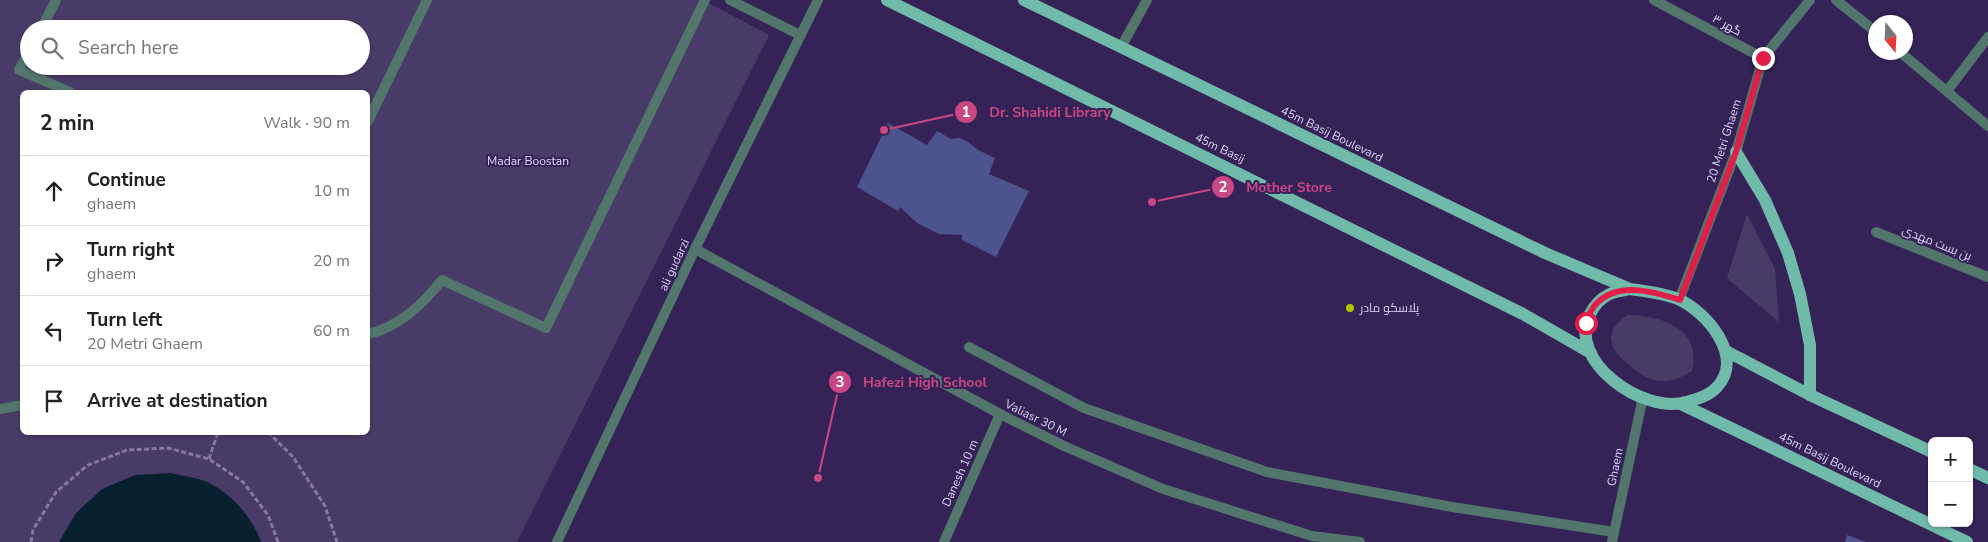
<!DOCTYPE html>
<html lang="en">
<head>
<meta charset="utf-8">
<style>
  body { margin:0; font-family:"Nunito Sans",Cairo,sans-serif; background:#f2f2f2; color:#222 }
  .controls { position:absolute; right:15px; bottom:15px; display:grid; overflow:hidden; border-radius:8px; box-shadow:0 1px 4px #0004 }
  .controls button { width:45px; height:45px; display:grid; place-items:center; padding:0; border:0; border-bottom:1px solid #e0e0e0; background:#fff; color:#222; font:25px sans-serif }
  .compass { position:absolute; left:1868px; top:15px; width:45px; height:45px; border-radius:50%; background:#fff; box-shadow:0 1px 4px #0004; rotate:162deg }
  .stop { position:absolute; width:15px; height:15px; margin:-11px; border:4px solid #e11d48; border-radius:50%; background:#fff }
  .stop.end { background:#e11d48; border-color:#fff; box-shadow:0 1px 5px #0008 }
  .list { margin:0; padding:0; list-style:none }
  h2 { display:flex; justify-content:space-between; align-items:center; height:65px; margin:0; padding:0 20px; font-size:21px }
  h2 small { font-size:16px; font-weight:400; color:#767676 }
  .list li { display:grid; grid-template-columns:32px 1fr auto; gap:15px; align-items:center; box-sizing:border-box; height:70px; padding:0 20px; border-top:1px solid #e0e0e0 }
  .list b { display:block; font-size:19px; white-space:nowrap }
  .list p { margin:0; font-size:16px; white-space:nowrap; color:#767676 }
  .list em { font-size:16px; font-style:normal; color:#767676 }
  .icon { flex:none; width:28px; height:28px; fill:none; stroke:currentColor; stroke-width:2; stroke-linecap:round; stroke-linejoin:round }
  .map { position:relative; flex:none; width:1988px; height:542px; overflow:hidden }
  .search { position:absolute; background:#fff; box-shadow:0 1px 4px #0004; left:20px; top:20px; width:350px; height:55px; display:flex; align-items:center; gap:12px; box-sizing:border-box; padding:0 18px; border-radius:28px; color:#767676; font-size:19px }
  .panel { position:absolute; background:#fff; box-shadow:0 1px 4px #0004; left:20px; top:90px; width:350px; height:345px; border-radius:8px }
  .map>svg:first-child { display:block }
</style>
</head>
<body>
<div class="map">
<svg width="1988" height="542" viewBox="0 0 1988 542">
  <rect width="100%" height="100%" fill="#352257"/>
  <!-- green -->
  <g fill="#493b67" fill-rule="evenodd">
    <path d="M0,0H703L769,35L517,542H0ZM29,29H361V66H29ZM22,92H368V432H22Z"/>
    <polygon points="1747,214 1775,269 1779,322 1727,278"/>
    <path d="M1628,315C1662,315 1703,330 1692,371C1684,376 1676,380 1667,381C1652,383 1638,373 1628,364C1607,347 1604,330 1628,315Z"/>
  </g>
  <!-- water -->
  <path fill="#09212f" d="M171,473C182,476 194,477 205,481C230,492 252,516 261,542H59L76,513L102,489L135,475Z"/>
  <!-- building -->
  <g fill="#4d548d">
    <polygon points="888,123 927,145 937,131 951,139 960,138 968,142 978,150 995,158 989,174 1029,191 996,257 962,240 962,235 939,234 917,223 900,207 898,211 857,187"/>
    <polygon points="1847,535 1866,542 1845,542"/>
  </g>
  <g fill="none" stroke-linecap="round" stroke-linejoin="round">
    <!-- path -->
    <g stroke="#8677a3" stroke-width="3" stroke-dasharray="5 2.5" stroke-linecap="butt">
      <polyline points="268,432 293,457 325,506 337,542"/>
      <polyline points="209,459 218,432"/>
      <polyline points="31,542 33,530 56,492 88,465 127,450 168,448 209,459 243,482 268,515 278,542"/>
    </g>
    <!-- service -->
    <g stroke="#52756c" stroke-width="10">
      <polyline points="730,0 800,35"/>
      <polyline points="41,29 56,0"/>
      <polyline points="29,51 19,70 70,92"/>
      <polyline points="368,121 427,0"/>
      <polyline points="1876,232 1988,277"/>
      <path d="M368,334C399,327 422,305 442,280L546,328L705,0"/>
      <polyline points="0,409 22,405"/>
    </g>
    <!-- minor -->
    <g stroke="#52756c" stroke-width="10">
      <polyline points="1654,0 1763,58"/>
      <polyline points="1121,47 1147,0"/>
      <polyline points="1947,91 1988,37"/>
      <polyline points="695,249 1000,414 1064,446 1163,489 1312,536 1360,542"/>
      <polyline points="969,347 1084,408 1267,472 1452,507 1614,532"/>
      <polyline points="944,542 1000,414"/>
    </g>
    <!-- tertiary -->
    <g stroke="#52756c" stroke-width="10">
      <polyline points="1836,0 1876,32"/>
      <polyline points="1900,52 1988,126"/>
      <polyline points="1679,300 1736,152 1763,58 1810,0"/>
      <polyline points="557,542 695,249 818,0"/>
      <polyline points="1612,542 1643,397"/>
    </g>
    <!-- primary -->
    <g stroke="#70baa9" stroke-width="12">
      <polyline points="887,0 1523,314 1591,353"/>
      <polyline points="1024,0 1545,253 1630,289"/>
      <polyline points="1736,152 1765,200 1788,253 1800,294 1810,345 1810,395"/>
      <path d="M1630,289C1646,291 1663,293 1678,299C1707,312 1745,357 1717,387C1709,396 1697,399 1686,402C1644,415 1566,361 1590,314C1594,306 1600,299 1608,295C1614,291 1623,291 1630,289Z"/>
      <polyline points="1726,351 1810,395 1932,452"/>
      <polyline points="1681,404 1967,542"/>
      <polyline points="1969,469 1988,478"/>
    </g>
  </g>
  <g fill="none" stroke-linecap="round" stroke-linejoin="round">
    <!-- route -->
    <path stroke="#e11d48" stroke-width="6" d="M1586,323C1588,317 1591,310 1595,305C1617,281 1652,291 1680,300L1736,152L1763,58"/>
  </g>
  <!-- markers -->
  <circle fill="#b0c500" stroke="#352257" stroke-width="2" cx="1350" cy="308" r="5"/>
  <g text-anchor="middle" dominant-baseline="central" stroke-width="4" stroke-linejoin="round" paint-order="stroke">
    <!-- street labels -->
    <g font-size="12" fill="#ddd4f6" stroke="#352257">
      <text transform="translate(1727 25) rotate(28)">گهر ۳</text>
      <text transform="translate(1332 134) rotate(26)">45m Basij Boulevard</text>
      <text transform="translate(1724 141) rotate(-72)">20 Metri Ghaem</text>
      <text transform="translate(1220 148) rotate(26)">45m Basij</text>
      <text transform="translate(1937 243) rotate(22)">بن بست مهدی</text>
      <text transform="translate(674 265) rotate(-65)">ali gudarzi</text>
      <text transform="translate(1036 418) rotate(26)">Valiasr 30 M</text>
      <text transform="translate(1830 460) rotate(26)">45m Basij Boulevard</text>
      <text transform="translate(1615 467) rotate(-78)">Ghaem</text>
      <text transform="translate(960 473) rotate(-66)">Danesh 10 m</text>
    </g>
    <!-- park labels -->
    <g font-size="12" fill="#e2d9ff" stroke="#352257">
      <text x="528" y="161">Madar Boostan</text>
    </g>
    <!-- poi labels -->
    <g font-size="12" fill="#ddd4f6" stroke="#352257" text-anchor="start">
      <text x="1360" y="308">پلاسکو مادر</text>
    </g>
  </g>
  <!-- callouts -->
  <path fill="none" stroke="#c94782" stroke-width="2" d="M884 130L966 112M1152 202L1223 187M818 478L840 382"/>
  <g fill="#c94782" stroke="#352257" stroke-width="2">
    <circle cx="884" cy="130" r="5"/>
    <circle cx="1152" cy="202" r="5"/>
    <circle cx="818" cy="478" r="5"/>
    <circle cx="966" cy="112" r="12"/>
    <circle cx="1223" cy="187" r="12"/>
    <circle cx="840" cy="382" r="12"/>
  </g>
  <g font-size="15" text-anchor="middle" font-weight="bold" fill="#fff">
    <text x="966" y="117">1</text>
    <text x="1223" y="192">2</text>
    <text x="840" y="387">3</text>
  </g>
  <g font-size="14" text-anchor="middle" font-weight="bold" fill="#c94782" stroke="#352257" stroke-width="4" stroke-linejoin="round" paint-order="stroke">
    <text x="1050" y="117">Dr. Shahidi Library</text>
    <text x="1289" y="192">Mother Store</text>
    <text x="925" y="387">Hafezi High School</text>
  </g>
</svg>
<div class="controls">
<button>+</button>
<button>−</button>
</div>
<svg class="compass" viewBox="-18 -18 36 36"><path d="M0-13l5 13h-10z" fill="#e53935"/><path d="M0 13l5-13h-10z" fill="#767676"/></svg>
<div class="stop" style="left:1586px;top:323px"></div>
<div class="stop end" style="left:1763px;top:58px"></div>
<div class="search"><svg class="icon" aria-label="search" viewBox="0 0 24 24"><circle cx="10" cy="10" r="6"/><path d="M15 15l6 6"/></svg>Search here</div>
<section class="panel">
<h2>2 min<small>Walk · 90 m</small></h2>
<ul class="list">
<li><svg class="icon" aria-label="ahead" viewBox="0 0 24 24"><path d="M12 20V5M6 11l6-6 6 6"/></svg><div><b>Continue</b><p>ghaem</p></div><em>10 m</em></li>
<li><svg class="icon" aria-label="right" viewBox="0 0 24 24"><path d="M7 20v-9h11M14 6l5 5-5 5"/></svg><div><b>Turn right</b><p>ghaem</p></div><em>20 m</em></li>
<li><svg class="icon" aria-label="left" viewBox="0 0 24 24"><path d="M17 20v-9H6M10 6l-5 5 5 5"/></svg><div><b>Turn left</b><p>20 Metri Ghaem</p></div><em>60 m</em></li>
<li><svg class="icon" aria-label="arrive" viewBox="0 0 24 24"><path d="M6 21V4h12l-3 4 3 4H6"/></svg><div><b>Arrive at destination</b></div></li>
</ul>
</section>
</div>
</body>
</html>
